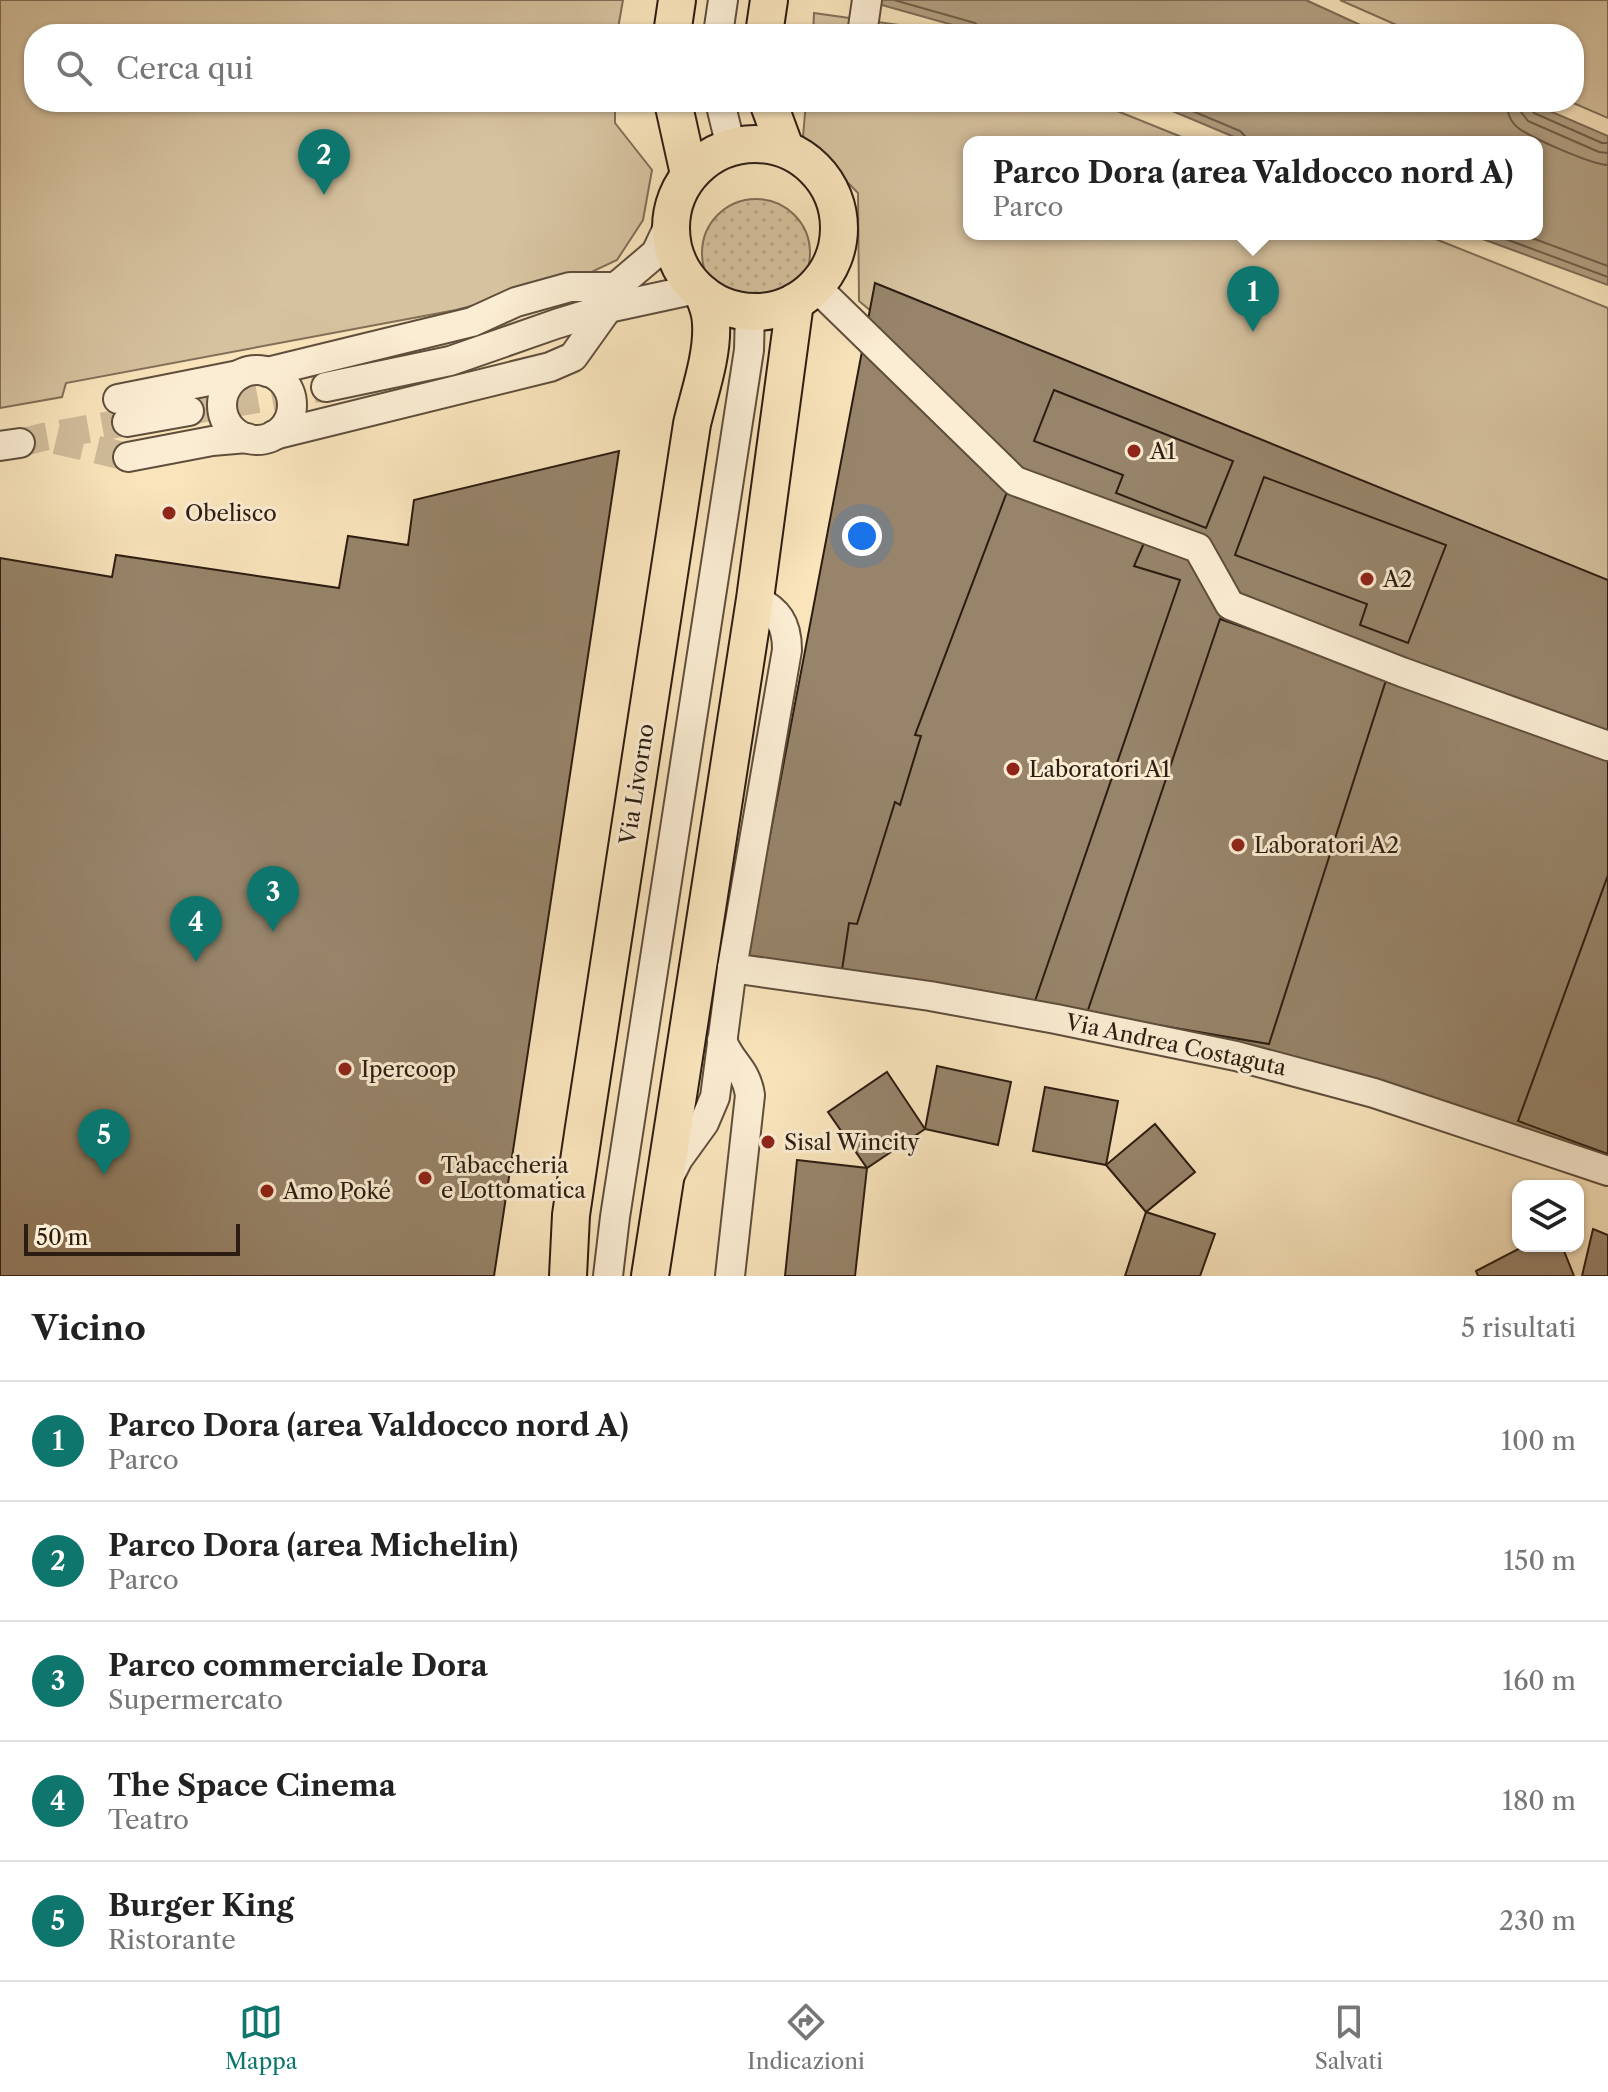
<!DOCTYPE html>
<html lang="it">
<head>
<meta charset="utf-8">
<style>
  body { margin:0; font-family:"Libre Caslon Text",serif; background:#f6f6f6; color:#222 }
  .controls { position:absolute; right:24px; bottom:24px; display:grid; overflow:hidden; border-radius:16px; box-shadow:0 2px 6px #0004 }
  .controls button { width:72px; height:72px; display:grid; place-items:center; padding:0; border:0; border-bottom:2px solid #e0e0e0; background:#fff; color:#222; font:40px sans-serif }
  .scale { position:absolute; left:24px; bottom:20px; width:216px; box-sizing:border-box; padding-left:8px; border:4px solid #2c1c11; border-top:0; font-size:22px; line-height:28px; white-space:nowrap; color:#2c1c11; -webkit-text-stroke:6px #fbedd3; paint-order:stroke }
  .you { position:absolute; left:862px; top:536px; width:28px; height:28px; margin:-20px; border:6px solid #fff; border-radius:50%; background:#1a73e8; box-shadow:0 0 0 12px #1a73e833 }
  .badge { display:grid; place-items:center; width:52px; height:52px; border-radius:50%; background:#0f766e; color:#fff; font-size:26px; font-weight:700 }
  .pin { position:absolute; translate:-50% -66px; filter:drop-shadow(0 2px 4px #0008) }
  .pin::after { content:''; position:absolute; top:42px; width:28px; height:24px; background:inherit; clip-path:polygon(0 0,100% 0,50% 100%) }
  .popup { position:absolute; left:963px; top:136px; width:580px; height:104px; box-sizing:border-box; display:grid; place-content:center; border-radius:16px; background:#fff; filter:drop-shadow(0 2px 6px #0005); font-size:26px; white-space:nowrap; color:#767676 }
  .popup b { font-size:30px; color:#222 }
  .popup::after { content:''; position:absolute; left:50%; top:100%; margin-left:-16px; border:16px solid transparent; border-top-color:#fff }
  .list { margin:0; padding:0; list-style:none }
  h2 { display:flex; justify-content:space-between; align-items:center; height:104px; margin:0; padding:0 32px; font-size:34px }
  h2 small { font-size:26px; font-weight:400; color:#767676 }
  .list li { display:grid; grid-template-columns:52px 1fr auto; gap:24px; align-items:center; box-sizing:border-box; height:120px; padding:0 32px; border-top:2px solid #e0e0e0 }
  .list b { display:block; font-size:30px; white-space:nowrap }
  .list p { margin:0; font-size:26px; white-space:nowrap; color:#767676 }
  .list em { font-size:26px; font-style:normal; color:#767676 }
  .icon { flex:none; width:44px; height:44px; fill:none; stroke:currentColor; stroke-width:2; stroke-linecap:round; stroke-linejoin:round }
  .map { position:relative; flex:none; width:1608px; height:1276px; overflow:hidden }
  .search { position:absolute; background:#fff; box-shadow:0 2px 6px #0004; left:24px; right:24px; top:24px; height:88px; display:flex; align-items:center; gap:20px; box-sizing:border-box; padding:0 28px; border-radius:32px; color:#767676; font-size:30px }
  .sheet { height:704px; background:#fff }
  nav { display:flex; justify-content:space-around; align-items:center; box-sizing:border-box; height:112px; border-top:2px solid #e0e0e0; background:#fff; font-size:22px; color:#767676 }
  nav a { display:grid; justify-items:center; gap:4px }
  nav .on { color:#0f766e }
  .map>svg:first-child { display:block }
</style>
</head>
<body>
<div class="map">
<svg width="1608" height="1276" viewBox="0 0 1608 1276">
  <defs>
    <pattern id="grass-dots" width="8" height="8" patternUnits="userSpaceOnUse" patternTransform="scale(2)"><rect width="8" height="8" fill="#d6c29f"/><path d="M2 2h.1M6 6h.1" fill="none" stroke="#b8a688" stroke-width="1.8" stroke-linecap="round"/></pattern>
  </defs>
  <rect width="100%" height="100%" fill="#f9e4bc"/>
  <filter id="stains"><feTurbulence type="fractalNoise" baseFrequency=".0025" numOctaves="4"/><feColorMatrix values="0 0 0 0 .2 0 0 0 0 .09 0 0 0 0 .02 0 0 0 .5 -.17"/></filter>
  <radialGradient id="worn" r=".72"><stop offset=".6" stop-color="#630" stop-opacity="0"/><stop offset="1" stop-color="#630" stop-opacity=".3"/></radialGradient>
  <!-- grass -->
  <circle fill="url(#grass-dots)" stroke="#816f58" stroke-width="2" cx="756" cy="253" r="54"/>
  <!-- park -->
  <g fill="#d6c29f" stroke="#816f58" stroke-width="2">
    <polygon points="0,0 623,0 617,34 34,34 34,102 615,102 615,123 652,170 643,220 617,260 583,276 456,310 66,383 62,397 0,408"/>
    <polygon points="1340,0 1608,0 1608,118 1571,102 1574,102 1574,34 1417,34"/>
    <polygon points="814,13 906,26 926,34 813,34"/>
    <polygon points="806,102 1095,102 1194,142 969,142 969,234 1423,234 1608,308 1608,583 1023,437 859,301 858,193 803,137"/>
  </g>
  <!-- water -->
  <g fill="#b3a082" stroke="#7d6b55" stroke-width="2">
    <polygon points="864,0 1306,0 1380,34 985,34"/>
    <polygon points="1151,102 1529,102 1608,136 1608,285 1469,234 1537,234 1537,142 1246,142"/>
  </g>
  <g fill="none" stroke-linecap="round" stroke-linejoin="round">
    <!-- shore -->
    <g stroke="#705e4a" stroke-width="2">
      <polyline points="894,0 975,23 980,28 981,34"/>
      <polyline points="1171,102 1240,131 1245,136 1246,142"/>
      <path d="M1507,102C1507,111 1509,119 1515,125C1525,136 1593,165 1608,165"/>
      <polyline points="1519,102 1521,112 1528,121 1599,152 1608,153"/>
      <polyline points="1529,102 1530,108 1534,113 1602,143 1608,143"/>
      <polyline points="1492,234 1608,277"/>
      <polyline points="1521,234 1608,266"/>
    </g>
  </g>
  <!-- building -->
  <g fill="#97846a" stroke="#2c1c11" stroke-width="2">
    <polygon points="875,283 1608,580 1608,1162 1265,1050 747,956"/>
    <polygon points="1054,390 1233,461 1206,528 1116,493 1123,475 1034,441"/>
    <polygon points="619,451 494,1276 0,1276 0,558 112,577 116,555 339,588 348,536 408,545 414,500"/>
    <polygon points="1264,477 1446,545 1408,643 1360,625 1367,604 1235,555"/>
    <polygon points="1007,492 1144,543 1134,566 1180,580 1035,1001 842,970 849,923 857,924 895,802 900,805 921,736 915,735"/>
    <polygon points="1220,619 1387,677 1269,1044 1087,1013"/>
    <polygon points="1608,875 1608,1154 1518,1121"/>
    <polygon points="937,1066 1011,1082 998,1145 925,1129"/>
    <polygon points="887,1072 925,1129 867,1168 828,1112"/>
    <polygon points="1045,1087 1118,1101 1106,1165 1033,1151"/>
    <polygon points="1155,1124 1195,1172 1146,1212 1106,1165"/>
    <polygon points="797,1160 867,1168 855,1276 785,1276"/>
    <polygon points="1146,1212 1215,1234 1200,1276 1125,1276"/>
    <polygon points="1593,1229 1608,1235 1608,1276 1582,1276"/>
    <polygon points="1524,1246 1562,1246 1574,1276 1478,1276 1476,1271"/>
  </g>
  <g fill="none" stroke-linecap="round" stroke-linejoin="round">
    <!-- minor-tunnel -->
    <g stroke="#d0bc9a" stroke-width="28" stroke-dasharray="28 14" stroke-linecap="butt">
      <polyline points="189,411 326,387"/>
      <polyline points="56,440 128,457"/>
      <polyline points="20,443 43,437 127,422"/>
    </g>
    <defs>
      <g id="minor">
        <polyline points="718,34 723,0"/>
        <polyline points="862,34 867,0"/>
        <polyline points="720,102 731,147"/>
        <polyline points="816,287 1015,481 1198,548 1230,605 1402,672 1608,746"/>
        <polyline points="603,295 616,287 656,253 671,221"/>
        <circle cx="257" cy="405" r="35"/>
        <polyline points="267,372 472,322 516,302 570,287 616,287"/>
        <polyline points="326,387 450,361 556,324 608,308 696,289"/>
        <polyline points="118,399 239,375"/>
        <polyline points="127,422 189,411"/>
        <polyline points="274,435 550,367 573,357 608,308"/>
        <polyline points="0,446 20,443"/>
        <polyline points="128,457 212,441 247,438"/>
        <polyline points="732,968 930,996 1056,1019 1236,1056 1374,1093 1608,1171"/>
        <path d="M722,1040C730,1063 746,1068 750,1095L730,1276"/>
        <path d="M670,1175L678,1159L704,1123L715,1097L732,968L787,650C787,623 778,611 755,599"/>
        <polyline points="608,1276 615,1217 749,350 750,312"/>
      </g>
      <g id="major">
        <polyline points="672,34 677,0"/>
        <polyline points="764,34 769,0"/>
        <polyline points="673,102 689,174"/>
        <polyline points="768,102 785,148"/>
        <circle cx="755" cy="228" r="84"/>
        <path d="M568,1276L571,1215L583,1134L692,424C699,394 713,355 711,324C711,313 707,303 703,294"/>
        <polyline points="650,1276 755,599 795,302"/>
      </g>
    </defs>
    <!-- minor casing -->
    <use href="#minor" stroke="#5f4e3c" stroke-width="32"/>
    <!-- major casing -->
    <use href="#major" stroke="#2c1c11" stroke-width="40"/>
    <!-- minor -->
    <use href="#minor" stroke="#fbedd3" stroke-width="28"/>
    <!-- major -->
    <use href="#major" stroke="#f9e4bc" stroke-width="36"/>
  </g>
  <!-- markers -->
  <g fill="#8f2418" stroke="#fbedd3" stroke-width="3">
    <circle cx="1134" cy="451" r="8"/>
    <circle cx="169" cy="513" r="8"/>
    <circle cx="1367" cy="579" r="8"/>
    <circle cx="1013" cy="769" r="8"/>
    <circle cx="1238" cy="845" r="8"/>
    <circle cx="345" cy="1069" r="8"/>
    <circle cx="768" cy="1142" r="8"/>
    <circle cx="425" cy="1178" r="8"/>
    <circle cx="267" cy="1191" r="8"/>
  </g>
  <g text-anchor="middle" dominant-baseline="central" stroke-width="6" stroke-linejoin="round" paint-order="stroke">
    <!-- poi labels -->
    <g font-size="22" fill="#2c1c11" stroke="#fbedd3" text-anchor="start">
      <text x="1150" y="451">A1</text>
      <text x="185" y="513">Obelisco</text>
      <text x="1383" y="579">A2</text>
      <text x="1029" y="769">Laboratori A1</text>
      <text x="1254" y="845">Laboratori A2</text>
      <text x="361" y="1069">Ipercoop</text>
      <text x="784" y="1142">Sisal Wincity</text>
      <text x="441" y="1165">Tabaccheria<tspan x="441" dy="25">e Lottomatica</tspan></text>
      <text x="283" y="1191">Amo Poké</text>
    </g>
    <!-- street labels -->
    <g font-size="22" fill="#2c1c11" stroke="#fbedd3">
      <text transform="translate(637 784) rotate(-81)">Via Livorno</text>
      <text transform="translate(1176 1045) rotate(12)">Via Andrea Costaguta</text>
    </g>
  </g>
  <rect width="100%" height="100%" filter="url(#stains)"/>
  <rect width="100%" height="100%" fill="url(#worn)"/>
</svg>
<div class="controls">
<button><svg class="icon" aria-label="layers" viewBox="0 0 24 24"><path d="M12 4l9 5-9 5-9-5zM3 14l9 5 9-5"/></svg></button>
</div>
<div class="scale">50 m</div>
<div class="you"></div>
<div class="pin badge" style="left:1253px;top:332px">1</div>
<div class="popup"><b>Parco Dora (area Valdocco nord A)</b>Parco</div>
<div class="pin badge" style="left:324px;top:195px">2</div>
<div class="pin badge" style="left:273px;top:932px">3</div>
<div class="pin badge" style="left:196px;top:962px">4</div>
<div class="pin badge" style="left:104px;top:1175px">5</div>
<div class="search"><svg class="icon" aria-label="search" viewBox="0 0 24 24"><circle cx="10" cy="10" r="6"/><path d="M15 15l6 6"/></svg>Cerca qui</div>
</div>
<section class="sheet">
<h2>Vicino<small>5 risultati</small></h2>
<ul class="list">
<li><span class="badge">1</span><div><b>Parco Dora (area Valdocco nord A)</b><p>Parco</p></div><em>100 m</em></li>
<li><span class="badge">2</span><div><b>Parco Dora (area Michelin)</b><p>Parco</p></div><em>150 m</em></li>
<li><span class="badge">3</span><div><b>Parco commerciale Dora</b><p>Supermercato</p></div><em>160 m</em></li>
<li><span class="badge">4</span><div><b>The Space Cinema</b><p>Teatro</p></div><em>180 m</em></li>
<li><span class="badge">5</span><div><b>Burger King</b><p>Ristorante</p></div><em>230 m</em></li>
</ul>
</section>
<nav>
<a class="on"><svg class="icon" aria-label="map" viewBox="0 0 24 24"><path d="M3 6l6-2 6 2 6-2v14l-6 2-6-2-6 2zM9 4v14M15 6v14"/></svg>Mappa</a>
<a><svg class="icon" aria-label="directions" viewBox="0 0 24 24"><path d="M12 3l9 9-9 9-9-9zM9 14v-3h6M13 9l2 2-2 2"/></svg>Indicazioni</a>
<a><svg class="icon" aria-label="saved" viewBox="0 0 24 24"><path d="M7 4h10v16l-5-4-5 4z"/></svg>Salvati</a>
</nav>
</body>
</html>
